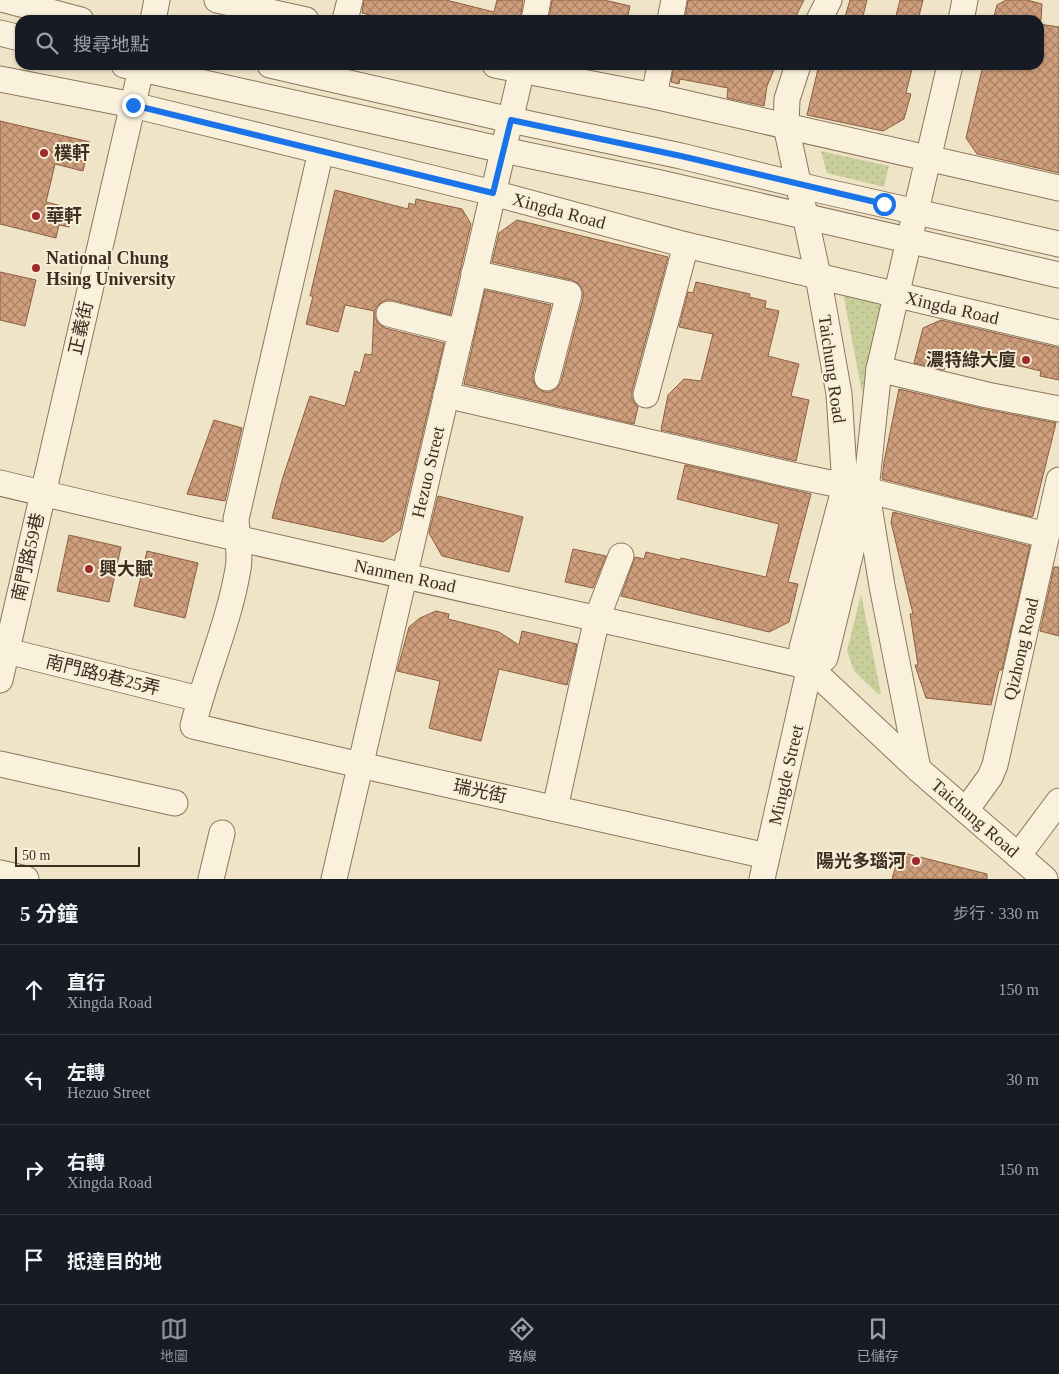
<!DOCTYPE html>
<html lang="zh-TW">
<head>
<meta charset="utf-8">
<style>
  body { margin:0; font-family:"Times New Roman","Noto Sans TC",serif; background:#242831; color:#f1f3f6 }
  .scale { position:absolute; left:15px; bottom:12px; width:125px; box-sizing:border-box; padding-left:5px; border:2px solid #3d2e20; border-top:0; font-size:14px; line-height:18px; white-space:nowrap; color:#3d2e20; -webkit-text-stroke:4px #f7eed8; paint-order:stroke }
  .stop { position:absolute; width:15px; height:15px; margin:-11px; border:4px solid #1a73e8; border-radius:50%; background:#fff }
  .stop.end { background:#1a73e8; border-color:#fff; box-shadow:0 1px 5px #0008 }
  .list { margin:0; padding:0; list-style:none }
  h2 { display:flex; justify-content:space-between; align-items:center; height:65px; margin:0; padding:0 20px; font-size:21px }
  h2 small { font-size:16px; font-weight:400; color:#9ea1a6 }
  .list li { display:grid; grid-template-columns:32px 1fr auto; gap:15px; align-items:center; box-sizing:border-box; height:90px; padding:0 20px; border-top:1px solid #363941 }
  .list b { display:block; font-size:19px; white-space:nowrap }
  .list p { margin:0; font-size:16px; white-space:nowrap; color:#9ea1a6 }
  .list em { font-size:16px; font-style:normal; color:#9ea1a6 }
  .icon { flex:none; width:28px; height:28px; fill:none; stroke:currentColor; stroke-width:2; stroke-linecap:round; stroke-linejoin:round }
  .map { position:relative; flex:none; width:1059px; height:879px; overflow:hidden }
  .search { position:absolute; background:#171b24; box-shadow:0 1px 4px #0004; left:15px; right:15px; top:15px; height:55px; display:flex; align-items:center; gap:12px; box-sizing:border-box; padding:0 18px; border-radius:15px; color:#9ea1a6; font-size:19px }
  .sheet { height:425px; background:#171b24 }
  nav { display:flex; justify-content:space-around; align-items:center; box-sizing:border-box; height:70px; border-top:1px solid #363941; background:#171b24; font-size:14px; color:#9ea1a6 }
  nav a { display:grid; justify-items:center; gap:2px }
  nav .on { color:#8c9099 }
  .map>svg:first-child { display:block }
</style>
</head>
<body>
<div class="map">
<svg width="1059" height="879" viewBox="0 0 1059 879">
  <defs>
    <pattern id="grass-dots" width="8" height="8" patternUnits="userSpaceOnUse" patternTransform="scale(1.25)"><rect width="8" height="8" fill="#c9cf9b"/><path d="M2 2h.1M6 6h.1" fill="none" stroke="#aeb285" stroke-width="1.8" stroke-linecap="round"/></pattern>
    <pattern id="building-cross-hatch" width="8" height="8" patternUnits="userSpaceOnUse" patternTransform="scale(1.25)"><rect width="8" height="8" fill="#cf9f7d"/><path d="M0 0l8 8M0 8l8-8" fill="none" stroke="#a98266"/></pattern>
  </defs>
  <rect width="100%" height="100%" fill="#f0e4c8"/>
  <!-- grass -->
  <g fill="url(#grass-dots)">
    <polygon points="821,151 889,166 884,187 827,173"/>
    <polygon points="843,292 882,300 862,393"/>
    <polygon points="861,594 881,694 878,694 854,671 847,651"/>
  </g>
  <!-- building -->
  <g fill="url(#building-cross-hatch)" stroke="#8d5f41">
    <polygon points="364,0 446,0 494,12 497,0 523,0 520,20 390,20 362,13"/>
    <polygon points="552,0 604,0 630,6 627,20 549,20"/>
    <polygon points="688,0 804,0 794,20 685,20"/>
    <polygon points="850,0 867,0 862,20 844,20"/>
    <polygon points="900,0 923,0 918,20 895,20"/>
    <polygon points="1006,0 1027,0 1042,4 1041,20 993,20 997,5"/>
    <polygon points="1039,24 1059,27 1059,173 977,154 966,138 983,65 1039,65"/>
    <polygon points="674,65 776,65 767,86 764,106 727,98 728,88 680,79 679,84 671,82"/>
    <polygon points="819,65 913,65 906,93 911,94 904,119 883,131 807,115"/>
    <polygon points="0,121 90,142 83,171 55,164 46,202 74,209 69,227 59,225 56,238 0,224"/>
    <polygon points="335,190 408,209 409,203 415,205 416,199 462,209 471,224 450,315 392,300 385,300 379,304 375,310 375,318 379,324 385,328 444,343 400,530 383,542 272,518 283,477 310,396 345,406 355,371 360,373 365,354 372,355 374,311 345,305 338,332 306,324 313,296 310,296"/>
    <polygon points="517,220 668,257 632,391 632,399 638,407 634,424 464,384 485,290 551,305 533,374 533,381 537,388 544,392 551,392 557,388 561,382 583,298 583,291 579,284 572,280 492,262 499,233"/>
    <polygon points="0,272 36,280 25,326 0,320"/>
    <polygon points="696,282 750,294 749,297 766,301 765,308 779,311 768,356 799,364 791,396 809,400 796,461 661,430 668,395 684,379 701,381 713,334 679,327 688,292 693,293"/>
    <polygon points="941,320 1059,348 1059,380 1040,376 1041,371 949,349 944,370 914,363 923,328"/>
    <polygon points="899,389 984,409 1056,423 1033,516 1032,517 882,479 884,462"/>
    <polygon points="214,420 242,428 225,501 187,494"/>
    <polygon points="685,465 811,494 788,582 798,584 789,622 769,632 621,596 635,557 644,559 646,552 680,560 681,558 766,577 779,524 677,499"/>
    <polygon points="438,496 523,517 509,572 442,556 429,533"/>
    <polygon points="893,512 1030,546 1002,670 999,670 991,705 926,698 915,665 918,665 910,614 913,614 891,522"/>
    <polygon points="69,535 121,547 109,602 57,591"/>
    <polygon points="573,549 606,556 593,588 565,582"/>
    <polygon points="147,551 198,563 185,618 134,606"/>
    <polygon points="1054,567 1059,567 1059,636 1040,631"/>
    <polygon points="436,611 449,614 448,619 499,632 519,645 522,631 577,644 567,685 499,669 481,741 429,728 440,681 397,671 409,627 420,618"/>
    <polygon points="900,852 987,874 987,879 892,879"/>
  </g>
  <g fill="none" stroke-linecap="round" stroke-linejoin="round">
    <defs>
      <g id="minor">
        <polyline points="5,0 81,20"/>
        <polyline points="217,0 306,20"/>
        <polyline points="153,20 157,0"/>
        <polyline points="345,20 350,0"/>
        <polyline points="534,20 538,0"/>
        <polyline points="670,20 674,0"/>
        <polyline points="819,20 829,0"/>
        <polyline points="961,20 965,0"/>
        <polyline points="0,33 20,38"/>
        <polyline points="124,65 503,150 656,182 1059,275"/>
        <polyline points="270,65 511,120 681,156 819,190 1059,244"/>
        <polyline points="495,65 654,96 1059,188"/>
        <polyline points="798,65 787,99 786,126 818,276 839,394 845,486 802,648 809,671"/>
        <polyline points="0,79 133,105 493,193 686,245 1059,333"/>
        <polyline points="654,96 660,65"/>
        <path d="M321,151L236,519C237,534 241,555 238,569C229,623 206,673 193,726L360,765L767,856"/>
        <polyline points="474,273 569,294 547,378"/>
        <polyline points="389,314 461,332"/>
        <polyline points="879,369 987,395 1059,409"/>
        <polyline points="446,395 792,475 845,486"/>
        <polyline points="646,395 686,245"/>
        <path d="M0,483C265,547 532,603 798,664L821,678L918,769L1045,879"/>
        <polyline points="866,490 1046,535"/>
        <polyline points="868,500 882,586 918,769"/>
        <polyline points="7,651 199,699"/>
        <polyline points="809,671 825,658 866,490 879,369 950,65"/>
        <polyline points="0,680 142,65"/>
        <polyline points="0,764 175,803"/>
        <polyline points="555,808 597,618 621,556"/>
        <polyline points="966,810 990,777 995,765 1059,480"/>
        <polyline points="1018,856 1059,801"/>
        <polyline points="0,873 26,879"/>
        <polyline points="211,879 222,833"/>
        <polyline points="334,879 523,65"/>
        <polyline points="762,879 809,671"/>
      </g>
    </defs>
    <!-- minor casing -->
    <use href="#minor" stroke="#8d765c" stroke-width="27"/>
    <!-- minor -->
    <use href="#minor" stroke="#faf1dc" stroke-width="25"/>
  </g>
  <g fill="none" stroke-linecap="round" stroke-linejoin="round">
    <!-- route -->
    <polyline stroke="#1a73e8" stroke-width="6" points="133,105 493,193 511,120 681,156 884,204"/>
  </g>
  <!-- markers -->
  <g fill="#9e2a2b" stroke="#f7eed8" stroke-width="2">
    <circle cx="44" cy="153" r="5"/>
    <circle cx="36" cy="216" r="5"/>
    <circle cx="36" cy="268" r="5"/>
    <circle cx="1026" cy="360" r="5"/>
    <circle cx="89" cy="569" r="5"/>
    <circle cx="916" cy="861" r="5"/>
  </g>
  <g text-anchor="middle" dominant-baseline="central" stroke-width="4" stroke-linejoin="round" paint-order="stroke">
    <!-- poi labels -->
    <g font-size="18" font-weight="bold" fill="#3d2e20" stroke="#f7eed8" text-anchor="start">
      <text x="54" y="153">樸軒</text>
      <text x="46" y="216">華軒</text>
      <text x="46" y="258">National Chung<tspan x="46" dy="21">Hsing University</tspan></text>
      <text x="1016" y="360" text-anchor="end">濃特綠大廈</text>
      <text x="99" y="569">興大賦</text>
      <text x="906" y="861" text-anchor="end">陽光多瑙河</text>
    </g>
    <!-- street labels -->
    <g font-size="18" fill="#3d2e20" stroke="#f7eed8">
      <text transform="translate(559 211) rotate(15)">Xingda Road</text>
      <text transform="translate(952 308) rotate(13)">Xingda Road</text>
      <text transform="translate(81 328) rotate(-77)">正義街</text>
      <text transform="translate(832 369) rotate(82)">Taichung Road</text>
      <text transform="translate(428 472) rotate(-77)">Hezuo Street</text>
      <text transform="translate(28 557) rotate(-77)">南門路59巷</text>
      <text transform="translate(405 576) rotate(12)">Nanmen Road</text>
      <text transform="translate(1021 649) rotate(-77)">Qizhong Road</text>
      <text transform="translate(103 675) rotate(14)">南門路9巷25弄</text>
      <text transform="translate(786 775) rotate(-77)">Mingde Street</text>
      <text transform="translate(480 791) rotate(12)">瑞光街</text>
      <text transform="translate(975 818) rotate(41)">Taichung Road</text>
    </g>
  </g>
</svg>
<div class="scale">50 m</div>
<div class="stop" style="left:884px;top:204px"></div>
<div class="stop end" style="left:133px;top:105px"></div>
<div class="search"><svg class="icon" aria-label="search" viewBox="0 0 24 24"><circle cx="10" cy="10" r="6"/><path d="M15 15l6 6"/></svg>搜尋地點</div>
</div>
<section class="sheet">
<h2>5 分鐘<small>步行 · 330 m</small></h2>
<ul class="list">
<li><svg class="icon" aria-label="ahead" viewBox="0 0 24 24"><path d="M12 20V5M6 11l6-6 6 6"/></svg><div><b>直行</b><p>Xingda Road</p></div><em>150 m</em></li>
<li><svg class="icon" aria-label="left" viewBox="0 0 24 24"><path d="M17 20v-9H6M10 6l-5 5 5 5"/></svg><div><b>左轉</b><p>Hezuo Street</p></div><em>30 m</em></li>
<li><svg class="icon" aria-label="right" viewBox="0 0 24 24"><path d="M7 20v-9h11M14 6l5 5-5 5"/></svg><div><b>右轉</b><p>Xingda Road</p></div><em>150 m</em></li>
<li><svg class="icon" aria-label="arrive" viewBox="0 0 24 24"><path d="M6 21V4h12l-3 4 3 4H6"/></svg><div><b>抵達目的地</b></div></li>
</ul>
</section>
<nav>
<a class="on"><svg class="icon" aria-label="map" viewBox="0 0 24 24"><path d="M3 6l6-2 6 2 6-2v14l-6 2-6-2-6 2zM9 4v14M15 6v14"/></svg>地圖</a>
<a><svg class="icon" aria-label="directions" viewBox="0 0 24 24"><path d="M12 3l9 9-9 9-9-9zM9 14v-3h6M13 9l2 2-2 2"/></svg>路線</a>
<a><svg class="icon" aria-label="saved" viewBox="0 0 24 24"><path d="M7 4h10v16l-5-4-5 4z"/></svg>已儲存</a>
</nav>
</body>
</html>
